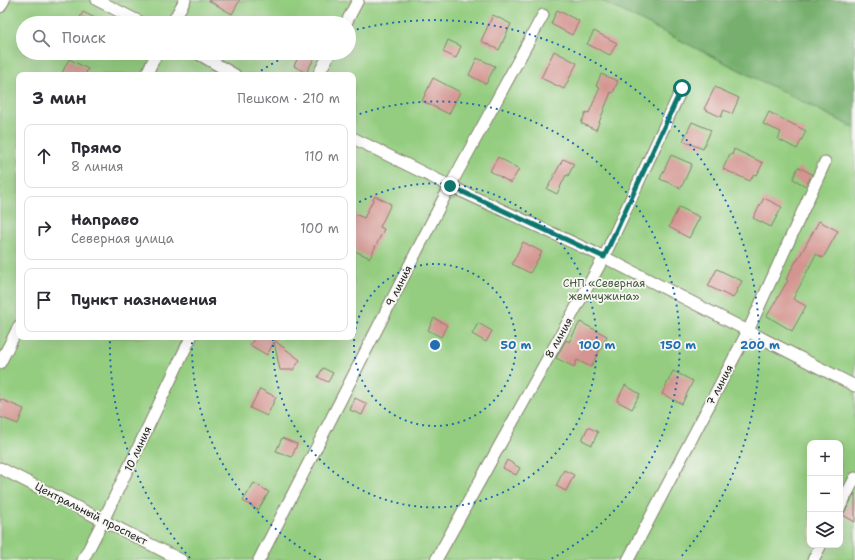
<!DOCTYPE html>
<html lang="ru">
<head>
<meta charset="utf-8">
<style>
  body { margin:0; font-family:"Shantell Sans",sans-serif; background:#f2f2f3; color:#2b2b33 }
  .controls { position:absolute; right:12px; bottom:12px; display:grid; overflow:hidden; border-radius:8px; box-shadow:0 4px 16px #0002 }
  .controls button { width:36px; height:36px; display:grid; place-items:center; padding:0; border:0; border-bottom:1px solid #e1e1e2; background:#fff; color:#2b2b33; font:20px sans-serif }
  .stop { position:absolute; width:12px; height:12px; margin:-9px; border:3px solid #0f766e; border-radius:50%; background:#fff }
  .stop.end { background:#0f766e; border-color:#fff; box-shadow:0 1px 4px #0008 }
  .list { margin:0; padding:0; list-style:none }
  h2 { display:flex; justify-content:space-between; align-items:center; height:52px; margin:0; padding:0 16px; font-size:17px }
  h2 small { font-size:13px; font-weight:400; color:#7c7c81 }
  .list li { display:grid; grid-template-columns:26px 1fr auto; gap:12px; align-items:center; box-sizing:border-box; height:64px; margin:0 8px 8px; padding:0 8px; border:1px solid #e1e1e2; border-radius:8px }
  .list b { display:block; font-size:15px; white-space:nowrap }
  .list p { margin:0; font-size:13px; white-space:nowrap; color:#7c7c81 }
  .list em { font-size:13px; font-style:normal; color:#7c7c81 }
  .icon { flex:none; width:22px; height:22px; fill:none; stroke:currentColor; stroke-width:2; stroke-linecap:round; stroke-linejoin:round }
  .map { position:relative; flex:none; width:855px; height:560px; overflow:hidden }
  .search { position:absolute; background:#fff; box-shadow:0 4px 16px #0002; left:16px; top:16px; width:340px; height:44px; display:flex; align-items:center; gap:10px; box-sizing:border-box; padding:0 14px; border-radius:22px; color:#7c7c81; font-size:15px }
  .panel { position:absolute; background:#fff; box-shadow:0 4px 16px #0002; left:16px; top:72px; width:340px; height:268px; border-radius:8px }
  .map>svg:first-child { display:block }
</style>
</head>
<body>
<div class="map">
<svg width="855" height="560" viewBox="0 0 855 560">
  <rect width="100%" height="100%" fill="#f6f6f2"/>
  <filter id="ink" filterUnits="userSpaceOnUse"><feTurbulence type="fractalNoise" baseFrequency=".025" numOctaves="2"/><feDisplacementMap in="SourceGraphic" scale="8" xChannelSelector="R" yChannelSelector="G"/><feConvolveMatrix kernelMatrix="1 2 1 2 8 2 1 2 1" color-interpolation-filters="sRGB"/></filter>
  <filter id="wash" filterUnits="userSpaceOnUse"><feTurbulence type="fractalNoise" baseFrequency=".012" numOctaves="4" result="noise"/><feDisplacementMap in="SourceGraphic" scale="16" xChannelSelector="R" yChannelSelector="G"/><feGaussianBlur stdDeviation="0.9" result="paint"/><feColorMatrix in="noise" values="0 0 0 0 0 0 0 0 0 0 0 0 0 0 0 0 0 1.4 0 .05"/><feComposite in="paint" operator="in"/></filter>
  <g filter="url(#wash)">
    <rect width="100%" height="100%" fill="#ede0c0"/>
    <!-- green -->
    <path fill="#94cd80" stroke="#58744e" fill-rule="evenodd" d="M0,0H600L855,128V560H0ZM23,23H349V53H23ZM19,75H353V337H19ZM810,443H840V545H810Z"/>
    <!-- forest -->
    <polygon fill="#77b06e" stroke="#4a6645" points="600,0 855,0 855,128"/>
    <g id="blocks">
      <!-- building -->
      <g fill="#d49490">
        <polygon points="208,0 240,0 232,14"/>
        <polygon points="557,10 579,21 572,35 551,24"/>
        <polygon points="83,12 105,23 77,23"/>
        <polygon points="493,15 511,24 499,50 481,41"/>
        <polygon points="594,31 617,43 610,55 587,44"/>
        <polygon points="448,40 461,46 456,58 443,52"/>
        <polygon points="554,51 577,63 564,89 541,78"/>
        <polygon points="300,53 303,53 314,59 306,73 294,66"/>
        <polygon points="477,58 495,66 486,84 469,75"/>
        <polygon points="69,59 88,69 85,75 61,75"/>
        <polygon points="601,74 618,81 613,93 611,92 596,130 581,123 586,112 589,113 600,87 596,86"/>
        <polygon points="433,78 460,92 449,114 422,101"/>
        <polygon points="715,87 739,98 732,114 724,110 721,117 704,109"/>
        <polygon points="769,112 806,131 797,149 778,139 781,132 763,124"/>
        <polygon points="692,122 711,130 703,149 683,141"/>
        <polygon points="734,149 763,163 757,175 754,174 750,181 723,169 730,154 732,155"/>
        <polygon points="671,155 692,164 681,188 660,179"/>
        <polygon points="498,157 519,169 511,183 490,171"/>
        <polygon points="563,159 574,164 568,176 566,175 557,194 547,189"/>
        <polygon points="798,167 812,174 806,186 793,179"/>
        <polygon points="375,196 391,204 380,227 384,229 370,258 353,250 353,219 355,214 364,218"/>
        <polygon points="764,198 782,207 771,227 753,218"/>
        <polygon points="679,207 700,217 689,238 669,227"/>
        <polygon points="819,221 838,231 823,258 816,254 793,299 806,306 792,331 767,316 788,280 786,279 796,261 797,261"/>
        <polygon points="523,242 542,252 530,273 512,264"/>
        <polygon points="717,269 742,281 733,298 708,286"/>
        <polygon points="434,318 447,325 441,337 428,330"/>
        <polygon points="580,322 607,336 591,367 577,360 574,367 556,358 566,340 569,342"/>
        <polygon points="478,323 492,331 486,342 472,334"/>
        <polygon points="255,337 277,337 275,341 300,360 293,370 280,370 274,342 267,355 250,345"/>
        <polygon points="323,368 333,373 328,382 318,377"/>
        <polygon points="673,371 693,381 682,404 662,394"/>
        <polygon points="625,385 640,394 632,409 617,401"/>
        <polygon points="260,389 276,397 267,416 250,408"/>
        <polygon points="355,398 367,404 362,415 350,410"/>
        <polygon points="0,399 24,409 18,424 0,417"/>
        <polygon points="588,427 598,432 592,445 582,440"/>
        <polygon points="282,438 297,444 292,457 276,451"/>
        <polygon points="507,460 520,468 516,475 503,468"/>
        <polygon points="564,470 574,475 566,491 556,486"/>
        <polygon points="254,483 269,492 258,510 243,501"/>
        <polygon points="855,493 855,522 843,515"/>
      </g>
    </g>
  </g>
  <g filter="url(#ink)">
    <use href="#blocks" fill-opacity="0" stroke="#847e6e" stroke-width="1"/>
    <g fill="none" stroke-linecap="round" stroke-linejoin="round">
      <defs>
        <g id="minor">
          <polyline points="97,0 142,23"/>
          <polyline points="0,7 4,0"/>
          <polyline points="172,23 185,0"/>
          <polyline points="346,23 358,0"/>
          <polyline points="197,53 235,75"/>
          <polyline points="146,75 157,53"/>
          <polyline points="318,75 330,53"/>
          <polyline points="353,138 450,186 604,257 855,386"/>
          <polyline points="0,363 19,326"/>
          <polyline points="0,468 181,560"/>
          <polyline points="840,507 855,478"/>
          <polyline points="83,560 103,521 191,337"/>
          <polyline points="259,560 450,186 543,15"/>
          <polyline points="436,560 604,257 682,88"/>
          <polyline points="628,560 748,331 825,162"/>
          <polyline points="813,560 821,545"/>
        </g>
      </defs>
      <!-- minor casing -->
      <use href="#minor" stroke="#847e6e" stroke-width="13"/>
      <!-- minor -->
      <use href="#minor" stroke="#fff" stroke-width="11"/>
    </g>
  </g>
  <g fill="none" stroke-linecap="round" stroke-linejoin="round" filter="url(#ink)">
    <!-- route -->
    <polyline stroke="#0f766e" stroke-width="5" points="450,186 604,257 682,88"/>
  </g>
  <!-- distance rings -->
  <g fill="none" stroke="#1f6fb2" stroke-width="2" stroke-dasharray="2 4">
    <circle cx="435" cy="345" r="81"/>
    <path d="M354 205A162 162 0 1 1 273 338"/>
    <path d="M321 560A243 243 0 0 1 192 339M354 116A243 243 0 0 1 549 560"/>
    <path d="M190 558A325 325 0 0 1 110 339M256 74A325 325 0 0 1 290 54M351 31A325 325 0 0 1 680 558"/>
  </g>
  <g text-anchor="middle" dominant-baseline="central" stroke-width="3.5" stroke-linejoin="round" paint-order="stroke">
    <!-- park labels -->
    <g font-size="11" fill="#465a3f" stroke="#f6f6f2">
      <text x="604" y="283">СНП «Северная<tspan x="604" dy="13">жемчужина»</tspan></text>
    </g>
    <!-- street labels -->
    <g font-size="11" fill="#1c1c1c" stroke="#f6f6f2">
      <text transform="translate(399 286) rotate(-63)">9 линия</text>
      <text transform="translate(559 338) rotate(-61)">8 линия</text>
      <text transform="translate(720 385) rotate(-62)">7 линия</text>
      <text transform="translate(138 449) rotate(-65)">10 линия</text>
      <text transform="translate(91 514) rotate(27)">Центральный проспект</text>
    </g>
  </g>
  <circle cx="435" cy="345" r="6" fill="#1f6fb2" stroke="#f6f6f2" stroke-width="2"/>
  <g font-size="12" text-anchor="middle" font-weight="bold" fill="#1f6fb2" stroke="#f6f6f2" stroke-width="3.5" stroke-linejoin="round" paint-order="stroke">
    <text x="516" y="349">50 m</text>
    <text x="597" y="349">100 m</text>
    <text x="678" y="349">150 m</text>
    <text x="760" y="349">200 m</text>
  </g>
</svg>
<div class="controls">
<button>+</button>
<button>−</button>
<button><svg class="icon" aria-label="layers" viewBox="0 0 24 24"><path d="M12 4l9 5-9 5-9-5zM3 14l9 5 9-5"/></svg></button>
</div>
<div class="stop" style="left:682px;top:88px"></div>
<div class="stop end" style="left:450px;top:186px"></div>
<div class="search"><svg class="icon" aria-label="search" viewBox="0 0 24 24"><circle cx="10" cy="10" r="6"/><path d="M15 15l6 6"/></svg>Поиск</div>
<section class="panel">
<h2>3 мин<small>Пешком · 210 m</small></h2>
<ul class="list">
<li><svg class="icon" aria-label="ahead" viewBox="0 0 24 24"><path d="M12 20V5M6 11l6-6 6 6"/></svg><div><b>Прямо</b><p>8 линия</p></div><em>110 m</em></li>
<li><svg class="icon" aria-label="right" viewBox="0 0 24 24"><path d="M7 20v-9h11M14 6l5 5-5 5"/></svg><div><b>Направо</b><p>Северная улица</p></div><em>100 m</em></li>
<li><svg class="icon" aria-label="arrive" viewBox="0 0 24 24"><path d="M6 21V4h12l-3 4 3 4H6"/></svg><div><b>Пункт назначения</b></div></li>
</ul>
</section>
</div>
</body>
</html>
